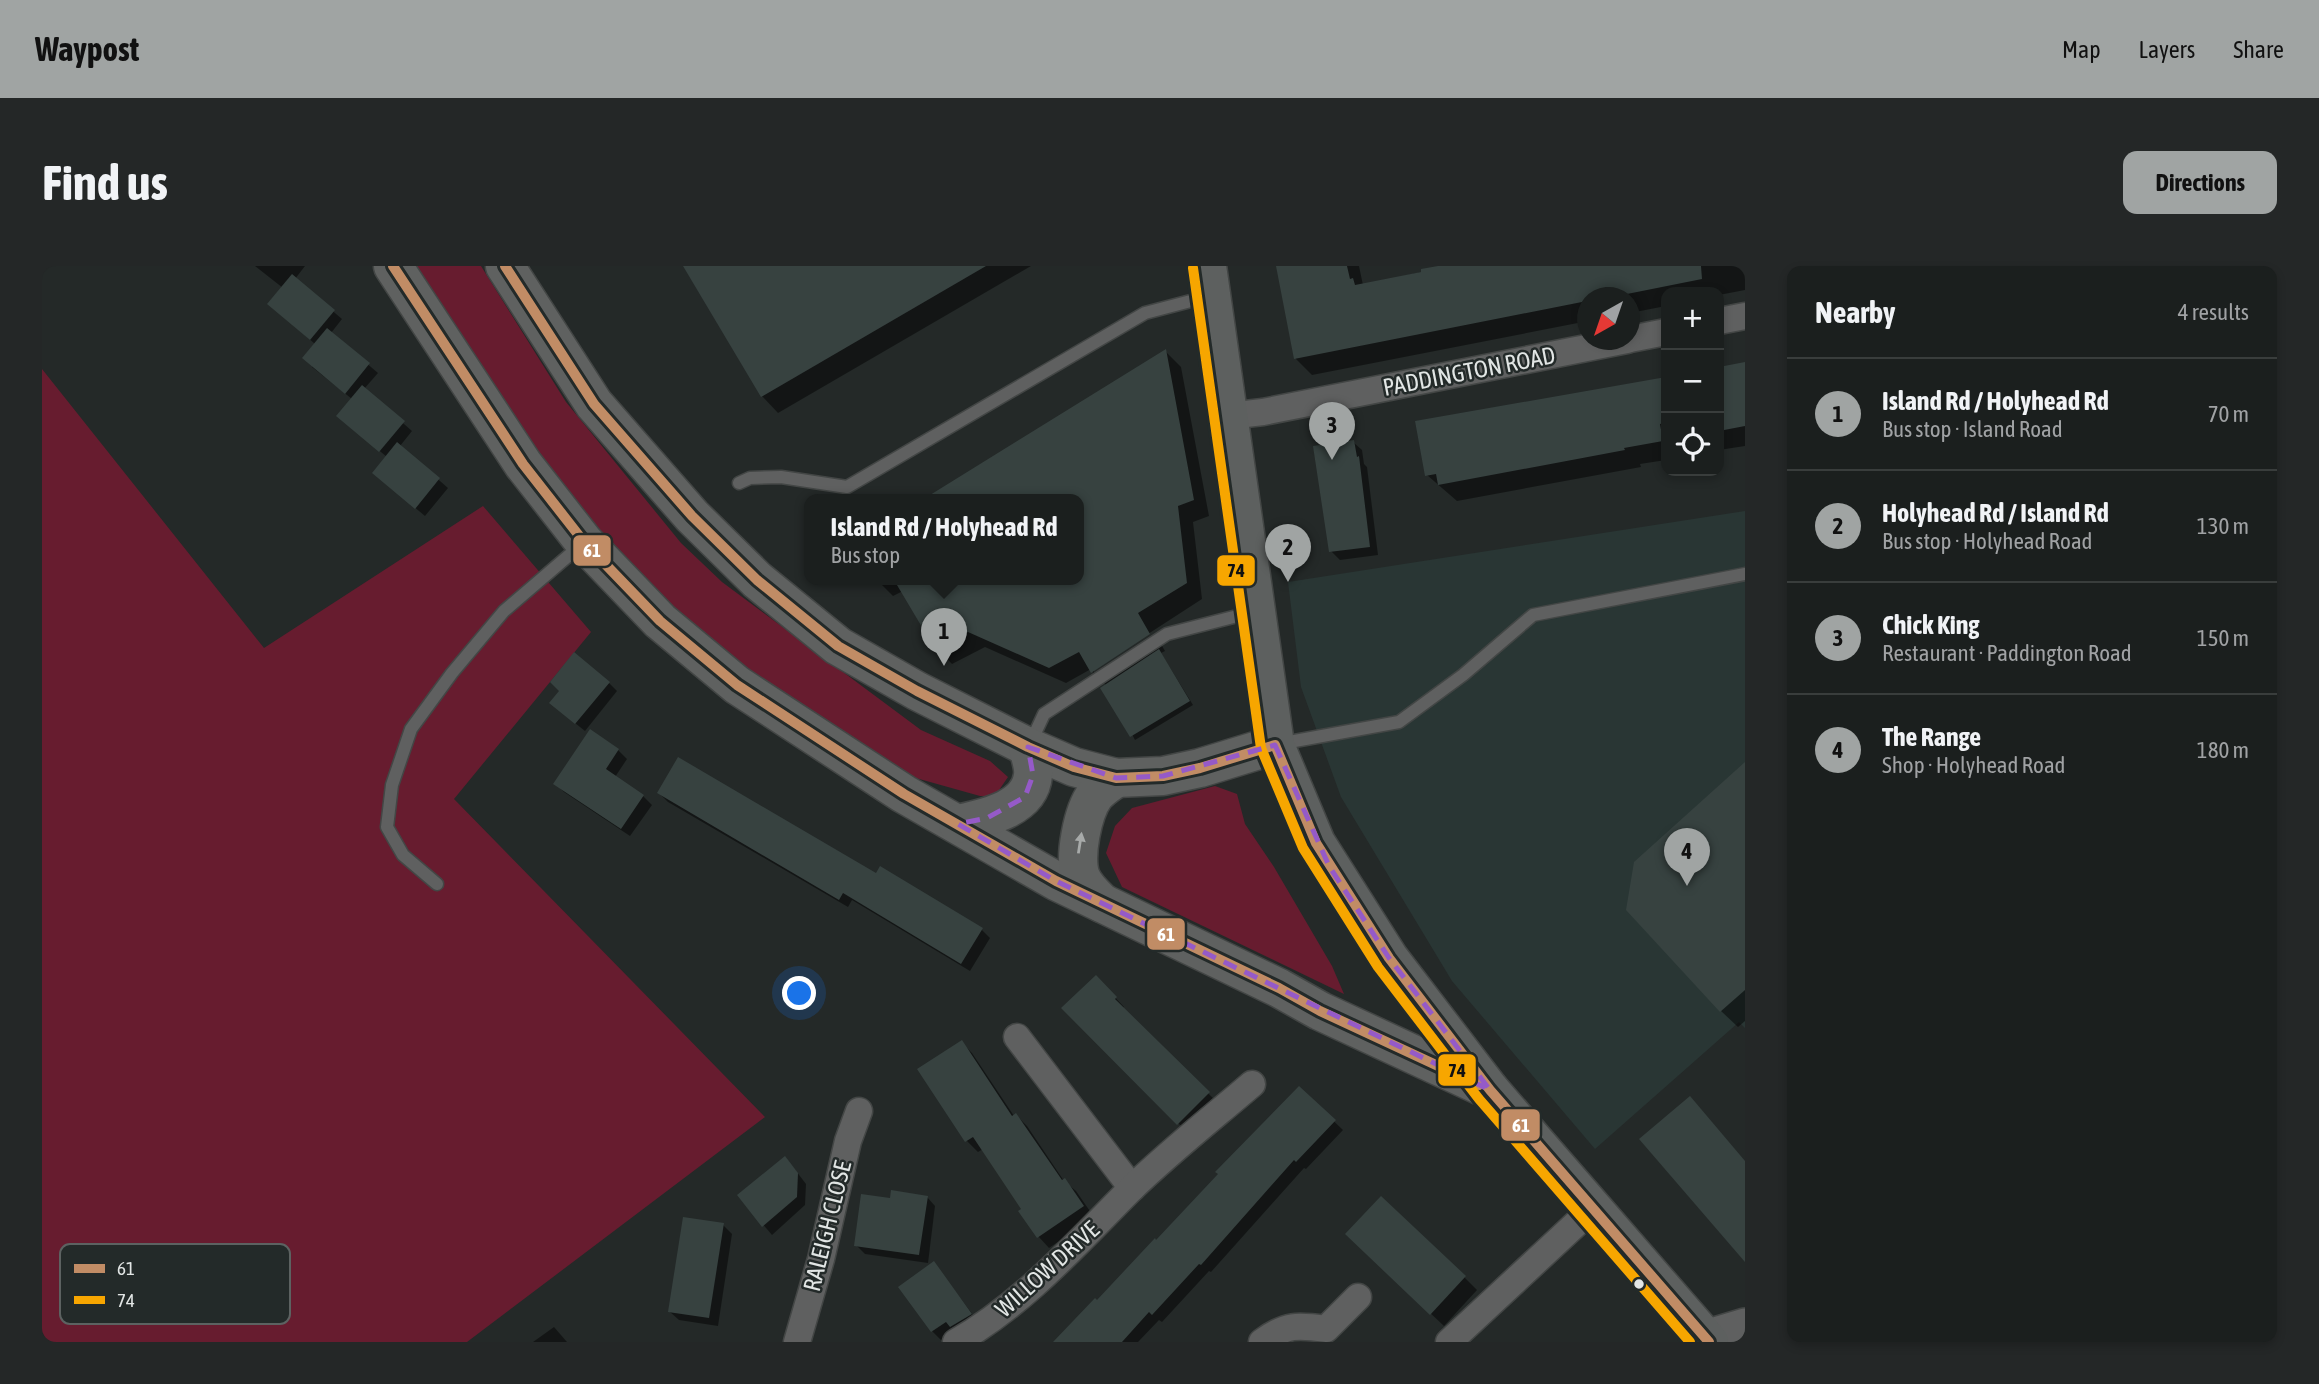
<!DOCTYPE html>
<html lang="en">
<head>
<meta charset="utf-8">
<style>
  body { margin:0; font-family:"Asap Condensed",sans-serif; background:#242727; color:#f1f3f6 }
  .controls { position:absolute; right:21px; top:21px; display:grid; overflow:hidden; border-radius:14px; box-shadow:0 4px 10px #0003 }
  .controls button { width:63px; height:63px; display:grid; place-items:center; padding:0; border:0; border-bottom:2px solid #393d3c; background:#1b1f1e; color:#f1f3f6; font:35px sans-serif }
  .compass { position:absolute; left:1535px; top:21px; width:63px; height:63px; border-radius:50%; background:#1b1f1e; box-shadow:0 4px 10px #0003; rotate:220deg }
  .you { position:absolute; left:758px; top:728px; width:24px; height:24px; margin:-18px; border:5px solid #fff; border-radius:50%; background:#1a73e8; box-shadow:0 0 0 10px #1a73e833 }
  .badge { display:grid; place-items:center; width:46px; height:46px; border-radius:50%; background:#a0a4a3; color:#111; font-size:23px; font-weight:700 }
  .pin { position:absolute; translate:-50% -58px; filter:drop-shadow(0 2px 4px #0008) }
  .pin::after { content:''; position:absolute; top:37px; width:24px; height:21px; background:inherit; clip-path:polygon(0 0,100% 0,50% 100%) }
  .popup { position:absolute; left:762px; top:228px; width:280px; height:91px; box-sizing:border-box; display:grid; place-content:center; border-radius:14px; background:#1b1f1e; filter:drop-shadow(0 2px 5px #0005); font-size:23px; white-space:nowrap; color:#a0a2a4 }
  .popup b { font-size:26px; color:#f1f3f6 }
  .popup::after { content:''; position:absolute; left:50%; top:100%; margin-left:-14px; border:14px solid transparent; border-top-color:#1b1f1e }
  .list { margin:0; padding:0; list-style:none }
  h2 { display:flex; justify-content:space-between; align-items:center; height:91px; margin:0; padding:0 28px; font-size:30px }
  h2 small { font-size:23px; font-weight:400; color:#a0a2a4 }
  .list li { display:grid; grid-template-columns:46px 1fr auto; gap:21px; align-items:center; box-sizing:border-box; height:112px; padding:0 28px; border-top:2px solid #393d3c }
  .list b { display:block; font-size:26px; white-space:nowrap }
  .list p { margin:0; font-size:23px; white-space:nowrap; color:#a0a2a4 }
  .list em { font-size:23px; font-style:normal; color:#a0a2a4 }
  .icon { flex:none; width:38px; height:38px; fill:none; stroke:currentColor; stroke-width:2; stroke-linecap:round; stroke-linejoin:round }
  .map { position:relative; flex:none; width:1703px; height:1076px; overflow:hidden; border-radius:14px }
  header { display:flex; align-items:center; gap:42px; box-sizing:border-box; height:98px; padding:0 35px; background:#a0a4a3; color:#111 }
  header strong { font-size:33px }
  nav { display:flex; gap:38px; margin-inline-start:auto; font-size:24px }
  .intro { display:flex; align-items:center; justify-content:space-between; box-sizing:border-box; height:168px; padding:0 42px }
  h1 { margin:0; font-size:49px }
  .button { padding:18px 32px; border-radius:14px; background:#a0a4a3; color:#111; font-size:24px; font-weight:700 }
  main { display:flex; gap:42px; padding:0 42px }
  aside { flex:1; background:#1b1f1e; border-radius:14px; box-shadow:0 4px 10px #0003 }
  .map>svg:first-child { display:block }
</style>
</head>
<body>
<header>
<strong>Waypost</strong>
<nav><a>Map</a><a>Layers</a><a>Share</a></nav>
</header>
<div class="intro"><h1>Find us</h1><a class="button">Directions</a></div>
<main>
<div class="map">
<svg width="1703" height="1076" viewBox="0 0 1703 1076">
  <rect width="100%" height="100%" fill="#242928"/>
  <!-- built -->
  <polygon fill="#293634" points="1703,245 1703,762 1697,756 1553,883 1410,715 1299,531 1259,421 1246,316"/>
  <!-- green -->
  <g fill="#671c2f">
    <polygon points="368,0 439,0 524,136 639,277 680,316 879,464 948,495 966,511 953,530 938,530 863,509 690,401 556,270 444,118"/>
    <polygon points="0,103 222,382 441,240 549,366 412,533 723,851 425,1076 0,1076"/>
    <polygon points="1173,520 1195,528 1203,558 1232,601 1290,700 1302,728 1080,621 1064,587 1073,560 1090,542"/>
  </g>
  <!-- shadow -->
  <g fill="#0007">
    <polygon points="213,0 263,0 253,13 300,53 289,67 336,107 322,123 370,165 358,180 406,222 383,250 341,215 345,191 305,158 310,133 270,101 273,78 236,46 241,22"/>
    <polygon points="643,0 989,0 736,147 720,130"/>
    <polygon points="1236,0 1317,0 1321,19 1407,0 1703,0 1703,24 1677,29 1677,26 1624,26 1624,40 1588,47 1588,32 1546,32 1546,55 1270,109 1254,93"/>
    <polygon points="1123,85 1139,101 1167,250 1151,256 1160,333 1052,403 1052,407 1113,368 1123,385 1119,387 1151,439 1093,474 1065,420 1051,406 1049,403 1024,417 943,381 910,398 895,382 861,325 851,330 835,314 1037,314 1037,234"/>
    <polygon points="1703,98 1703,180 1677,184 1677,103"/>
    <polygon points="1624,112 1624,194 1598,198 1599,201 1415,235 1385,209 1375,157"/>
    <polygon points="1311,176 1320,184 1322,198 1325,201 1336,289 1298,294 1289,285"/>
    <polygon points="567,417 575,425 543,465 518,445"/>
    <polygon points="576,484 585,493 573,511 601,530 610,539 588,570 522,526 514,518"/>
    <polygon points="1703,499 1703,755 1696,761 1679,745"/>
    <polygon points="617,527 834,609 939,663 948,672 928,705 810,634 806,641 626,536"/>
    <polygon points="1054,711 1082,741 1080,743 1175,836 1145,866 1022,742"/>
    <polygon points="919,776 930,787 972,850 974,849 985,860 1022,915 1034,925 1052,951 1007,982 996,970 982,943 941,883 936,886 925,875 878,803"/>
    <polygon points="1257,822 1301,864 1264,903 1262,902 1169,1006 1167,1005 1120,1056 1117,1054 1096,1076 1014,1076 1115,976"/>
    <polygon points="751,901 764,918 763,939 730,969 701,935"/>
    <polygon points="885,931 893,940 886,997 823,988 814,979 849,934"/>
    <polygon points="681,959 690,968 676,1060 637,1054 628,1046"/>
    <polygon points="1318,981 1422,1011 1435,1024 1402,1060"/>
    <polygon points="892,997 937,1057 913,1064 899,1074 890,1065"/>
    <polygon points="512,1061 525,1076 491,1076"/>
  </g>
  <!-- building -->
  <g fill="#374240">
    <polygon points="641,0 944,0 719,131"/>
    <polygon points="1234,0 1305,0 1308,13 1311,12 1313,19 1379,6 1379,3 1396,0 1659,0 1660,13 1565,32 1545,32 1545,35 1252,93"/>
    <polygon points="250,8 293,44 268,74 225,38"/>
    <polygon points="285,62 328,97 303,128 260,92"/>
    <polygon points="1124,83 1152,234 1136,240 1145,317 1096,347 1108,368 1049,407 1037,386 1007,402 926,366 893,383 852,314 1037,314 1037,234 880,234"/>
    <polygon points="1703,96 1703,160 1677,165 1677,101"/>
    <polygon points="1624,111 1624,157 1618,158 1621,175 1582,182 1583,184 1396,219 1394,208 1383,210 1373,155"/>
    <polygon points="320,119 363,155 337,186 294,150"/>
    <polygon points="1312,174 1315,191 1317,190 1328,281 1287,286 1271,180"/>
    <polygon points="355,176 398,212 373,243 330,207"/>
    <polygon points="1117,383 1148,435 1088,471 1058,422"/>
    <polygon points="532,386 568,416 533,458 507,437 517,425 508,416"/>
    <polygon points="548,463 577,483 564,503 602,529 579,563 511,518"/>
    <polygon points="636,491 834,607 838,600 941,662 919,698 801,627 797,634 615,527"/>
    <polygon points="1703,496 1703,724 1678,746 1584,644 1592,596"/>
    <polygon points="1054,709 1075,731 1073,733 1168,826 1135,859 1019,742"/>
    <polygon points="920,774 970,850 974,847 1020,914 1023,912 1042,940 995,972 976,945 979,943 931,871 923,876 875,803"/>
    <polygon points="1257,820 1294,854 1254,896 1252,894 1159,999 1157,998 1110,1049 1107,1046 1080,1076 1011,1076 1053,1032 1055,1034 1113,972 1114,974 1176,908 1173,906"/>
    <polygon points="1648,830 1703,895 1703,996 1597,873"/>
    <polygon points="743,890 756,907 755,931 720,961 695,929"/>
    <polygon points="849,924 886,930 877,989 812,980 819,928 848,932"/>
    <polygon points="1339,930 1424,1010 1388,1049 1303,968"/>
    <polygon points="641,951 682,957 667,1052 626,1046"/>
    <polygon points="892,995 930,1048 908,1061 904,1056 889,1066 856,1021"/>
  </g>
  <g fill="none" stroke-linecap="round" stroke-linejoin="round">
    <defs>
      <g id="service">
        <polyline points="697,217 708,212 739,211 805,221 1103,47 1164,31"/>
        <polyline points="988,478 1002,448 1125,368 1211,346"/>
        <polyline points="1236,478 1357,456 1421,409 1491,349 1703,308"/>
        <polyline points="395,618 361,589 345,561 350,519 369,463 410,407 462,345 539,279"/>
      </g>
      <g id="minor">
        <polyline points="1677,55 1703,50"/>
        <polyline points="1588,73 1624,66"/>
        <polyline points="1186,150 1221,146 1585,74"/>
        <polyline points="975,771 1090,922"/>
        <polyline points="755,1076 779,993 806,875 817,845"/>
        <path d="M914,1076C981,1038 1034,978 1088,924C1126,887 1169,853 1210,818"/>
        <path d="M1220,1076C1244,1058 1256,1059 1284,1063L1316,1031"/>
        <polyline points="1407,1076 1550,943"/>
      </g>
      <polyline id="tertiary" points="1663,1071 1703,1059"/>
      <g id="primary">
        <polyline points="351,0 481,198 542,276 618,355 695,419 862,528 1014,615 1237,722 1278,745 1448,824"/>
        <polyline points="463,0 552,138 650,250 715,314 796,380 875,425 986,481 1032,501 1074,512 1121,510 1158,502 1233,479"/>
        <path d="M916,558C943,552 988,543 991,509C992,501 988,490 986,481"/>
        <path d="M1060,637C1052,629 1043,621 1039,611C1031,592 1041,545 1053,529C1059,522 1067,517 1074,512"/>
      </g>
      <polyline id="trunk" points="1165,0 1233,479 1274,577 1347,692 1448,824 1667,1076"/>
    </defs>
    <!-- service casing -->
    <use href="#service" stroke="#434645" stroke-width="15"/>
    <!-- minor casing -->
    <use href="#minor" stroke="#434645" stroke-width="29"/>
    <!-- tertiary casing -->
    <use href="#tertiary" stroke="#434645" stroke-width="36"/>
    <!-- primary casing -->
    <use href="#primary" stroke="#434645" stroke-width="41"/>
    <!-- trunk casing -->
    <use href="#trunk" stroke="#434645" stroke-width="41"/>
    <!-- service -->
    <use href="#service" stroke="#5f6060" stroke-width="12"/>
    <!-- minor -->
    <use href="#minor" stroke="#5f6060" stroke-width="26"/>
    <!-- tertiary -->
    <use href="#tertiary" stroke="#5f6060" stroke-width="33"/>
    <!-- primary -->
    <use href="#primary" stroke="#5f6160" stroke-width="38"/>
    <!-- trunk -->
    <use href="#trunk" stroke="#5d605f" stroke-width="38"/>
    <defs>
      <g id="bus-1">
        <polyline points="351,0 481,198 542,276 618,355 695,419 862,528 1014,615 1237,722 1278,745 1437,819"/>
        <polyline points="463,0 552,138 650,250 715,314 796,380 875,425 986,481 1032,501 1074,512 1121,510 1158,502 1233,479 1274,577 1347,692 1448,824 1667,1076"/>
      </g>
      <polyline id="bus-2" points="1151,2 1219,482 1261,582 1336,701 1437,833 1648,1076"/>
    </defs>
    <!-- bus-1 casing -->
    <use href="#bus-1" stroke="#232a29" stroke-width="16"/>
    <!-- bus-2 casing -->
    <use href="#bus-2" stroke="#232a29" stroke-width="16"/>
    <!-- bus-1 -->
    <use href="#bus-1" stroke="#c18c65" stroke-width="10"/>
    <!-- bus-2 -->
    <use href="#bus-2" stroke="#f7a600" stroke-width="10"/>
  </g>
  <!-- one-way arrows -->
  <defs><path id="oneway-solid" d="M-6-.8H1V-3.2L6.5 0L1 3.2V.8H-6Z" transform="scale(1.75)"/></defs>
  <use fill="#a7aaa9" href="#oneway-solid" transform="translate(1038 577) rotate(-81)"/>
  <!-- marked area -->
  <path fill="none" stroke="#955ac8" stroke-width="5" stroke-dasharray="14 9" stroke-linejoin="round" d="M1233,479L1287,600L1347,692L1448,824L1014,615L916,558L945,552L983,531L991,509L986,481L1074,512L1121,510Z"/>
  <!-- markers -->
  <circle fill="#e2e6e5" stroke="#232a29" stroke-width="2.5" cx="1597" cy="1018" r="6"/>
  <g text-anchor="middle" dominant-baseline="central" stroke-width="5" stroke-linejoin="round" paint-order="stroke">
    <!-- street labels -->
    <g font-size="24" fill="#e2e6e5" stroke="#232a29">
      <text transform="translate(1427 105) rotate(-11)">PADDINGTON ROAD</text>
      <text transform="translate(785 960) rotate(-76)">RALEIGH CLOSE</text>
      <text transform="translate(1005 1003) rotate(-42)">WILLOW DRIVE</text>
    </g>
  </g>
  <!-- legend -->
  <rect x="18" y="978" width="230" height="80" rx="10" fill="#232a29" stroke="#5c6261" stroke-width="2"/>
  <rect x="32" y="998" width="31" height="9" fill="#c18c65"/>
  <rect x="32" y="1030" width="31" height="8" fill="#f7a600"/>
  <g font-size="19" fill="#e2e6e5">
    <text x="75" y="1009">61</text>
    <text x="75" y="1041">74</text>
  </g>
  <g stroke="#232a29" stroke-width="2.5">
    <rect x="530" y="268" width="40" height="33" rx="7" fill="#c18c65"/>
    <rect x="1174" y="288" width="40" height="33" rx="7" fill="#f7a600"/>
    <rect x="1104" y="651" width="40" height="34" rx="7" fill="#c18c65"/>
    <rect x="1395" y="787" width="40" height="34" rx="7" fill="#f7a600"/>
    <rect x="1458" y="842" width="41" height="34" rx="7" fill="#c18c65"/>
  </g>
  <g font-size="19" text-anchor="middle" font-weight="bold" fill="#fff">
    <text x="550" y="291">61</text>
    <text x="1124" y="675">61</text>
    <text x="1479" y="866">61</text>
  </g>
  <g font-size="19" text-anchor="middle" font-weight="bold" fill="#111">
    <text x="1194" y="311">74</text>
    <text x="1415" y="811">74</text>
  </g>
</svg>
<div class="controls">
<button>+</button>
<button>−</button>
<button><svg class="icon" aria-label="locate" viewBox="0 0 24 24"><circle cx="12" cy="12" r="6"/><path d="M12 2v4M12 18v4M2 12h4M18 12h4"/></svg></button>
</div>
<svg class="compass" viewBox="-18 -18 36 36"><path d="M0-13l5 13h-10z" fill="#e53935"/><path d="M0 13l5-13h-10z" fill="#a0a2a4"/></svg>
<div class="you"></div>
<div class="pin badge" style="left:902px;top:400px">1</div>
<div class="popup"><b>Island Rd / Holyhead Rd</b>Bus stop</div>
<div class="pin badge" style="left:1246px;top:316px">2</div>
<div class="pin badge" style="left:1290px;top:194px">3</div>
<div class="pin badge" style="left:1645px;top:620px">4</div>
</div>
<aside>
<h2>Nearby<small>4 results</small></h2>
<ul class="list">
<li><span class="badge">1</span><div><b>Island Rd / Holyhead Rd</b><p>Bus stop · Island Road</p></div><em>70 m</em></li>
<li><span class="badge">2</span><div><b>Holyhead Rd / Island Rd</b><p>Bus stop · Holyhead Road</p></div><em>130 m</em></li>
<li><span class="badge">3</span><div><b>Chick King</b><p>Restaurant · Paddington Road</p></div><em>150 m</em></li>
<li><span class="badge">4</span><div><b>The Range</b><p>Shop · Holyhead Road</p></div><em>180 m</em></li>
</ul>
</aside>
</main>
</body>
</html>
